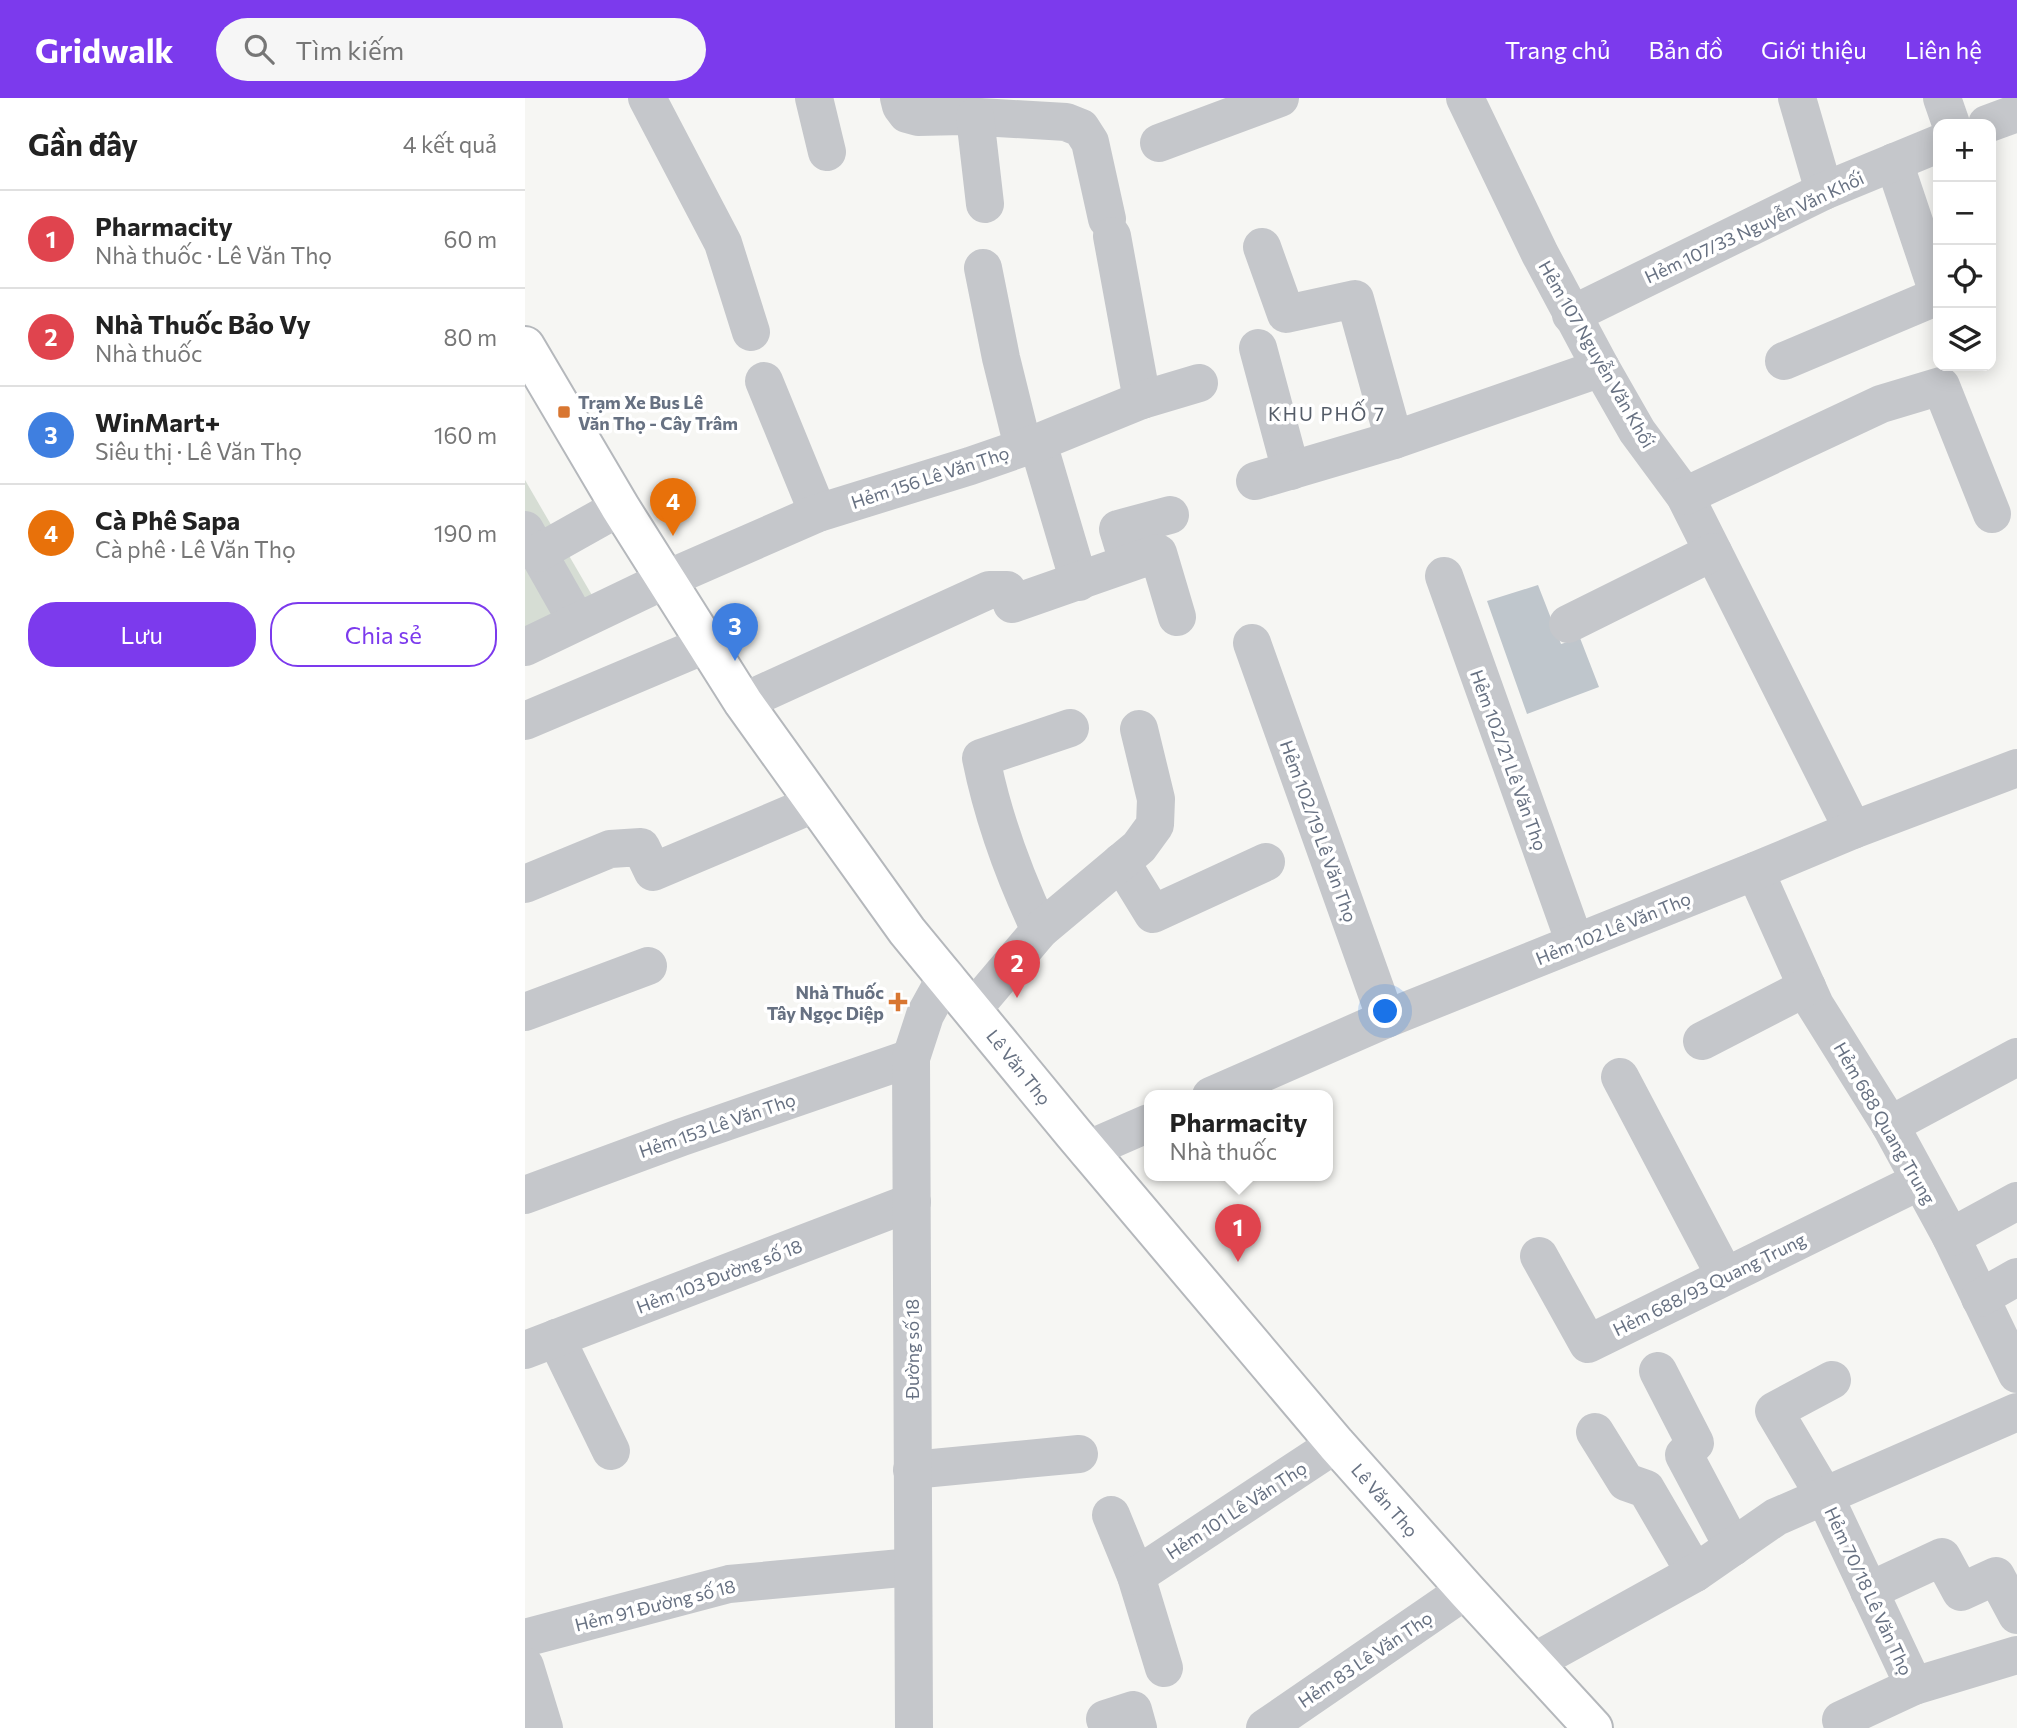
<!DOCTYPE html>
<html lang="vi">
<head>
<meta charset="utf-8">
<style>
  body { margin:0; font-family:Commissioner,sans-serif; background:#f6f6f6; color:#222 }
  .controls { position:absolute; right:21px; top:21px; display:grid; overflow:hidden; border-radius:14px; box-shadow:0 4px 18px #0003 }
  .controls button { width:63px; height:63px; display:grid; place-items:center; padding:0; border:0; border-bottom:2px solid #e0e0e0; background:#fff; color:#222; font:35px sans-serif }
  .you { position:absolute; left:861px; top:914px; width:24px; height:24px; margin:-18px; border:5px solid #fff; border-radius:50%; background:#1a73e8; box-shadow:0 0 0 10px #1a73e833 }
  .badge { display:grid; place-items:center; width:46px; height:46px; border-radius:50%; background:#7c3aed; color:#fff; font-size:23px; font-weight:700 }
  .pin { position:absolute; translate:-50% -58px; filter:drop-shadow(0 2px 4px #0008) }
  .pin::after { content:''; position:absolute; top:37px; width:24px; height:21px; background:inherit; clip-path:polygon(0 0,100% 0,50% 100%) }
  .popup { position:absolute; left:619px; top:992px; width:189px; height:91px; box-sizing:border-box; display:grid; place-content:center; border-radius:14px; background:#fff; filter:drop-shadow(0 2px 5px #0005); font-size:23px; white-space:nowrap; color:#767676 }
  .popup b { font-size:26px; color:#222 }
  .popup::after { content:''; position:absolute; left:50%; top:100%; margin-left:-14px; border:14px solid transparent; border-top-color:#fff }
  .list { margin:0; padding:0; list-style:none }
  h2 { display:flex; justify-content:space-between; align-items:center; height:91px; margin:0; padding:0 28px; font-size:30px }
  h2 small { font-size:23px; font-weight:400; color:#767676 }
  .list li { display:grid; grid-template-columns:46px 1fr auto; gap:21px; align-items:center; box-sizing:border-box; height:98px; padding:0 28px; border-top:2px solid #e0e0e0 }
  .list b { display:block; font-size:26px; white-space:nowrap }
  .list p { margin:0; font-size:23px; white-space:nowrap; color:#767676 }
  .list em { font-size:23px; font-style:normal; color:#767676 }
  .actions { display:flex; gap:14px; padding:21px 28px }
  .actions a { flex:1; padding:16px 0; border:2px solid #7c3aed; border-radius:28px; text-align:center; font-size:24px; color:#7c3aed }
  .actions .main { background:#7c3aed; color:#fff }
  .icon { flex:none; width:38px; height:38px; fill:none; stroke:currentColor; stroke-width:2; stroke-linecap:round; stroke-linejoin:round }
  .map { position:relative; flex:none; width:1492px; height:1630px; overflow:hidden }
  header { display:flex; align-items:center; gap:42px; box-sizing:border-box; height:98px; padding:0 35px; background:#7c3aed; color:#fff }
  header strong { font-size:33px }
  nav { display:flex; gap:38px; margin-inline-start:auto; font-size:24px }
  .search { width:490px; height:63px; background:#f6f6f6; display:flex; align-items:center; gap:18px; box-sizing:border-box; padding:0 24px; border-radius:38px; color:#767676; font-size:26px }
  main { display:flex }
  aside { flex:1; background:#fff }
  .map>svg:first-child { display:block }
</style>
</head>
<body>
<header>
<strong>Gridwalk</strong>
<div class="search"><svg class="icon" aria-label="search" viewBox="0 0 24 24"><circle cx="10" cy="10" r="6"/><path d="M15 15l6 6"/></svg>Tìm kiếm</div>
<nav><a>Trang chủ</a><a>Bản đồ</a><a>Giới thiệu</a><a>Liên hệ</a></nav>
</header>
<main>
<aside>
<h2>Gần đây<small>4 kết quả</small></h2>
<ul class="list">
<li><span class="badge" style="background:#e0444e">1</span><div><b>Pharmacity</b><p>Nhà thuốc · Lê Văn Thọ</p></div><em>60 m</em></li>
<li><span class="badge" style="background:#e0444e">2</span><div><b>Nhà Thuốc Bảo Vy</b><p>Nhà thuốc</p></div><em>80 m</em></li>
<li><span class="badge" style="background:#3f7fe0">3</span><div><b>WinMart+</b><p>Siêu thị · Lê Văn Thọ</p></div><em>160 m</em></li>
<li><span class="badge" style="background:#e8710a">4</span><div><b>Cà Phê Sapa</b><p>Cà phê · Lê Văn Thọ</p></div><em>190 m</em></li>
</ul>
<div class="actions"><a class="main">Lưu</a><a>Chia sẻ</a></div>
</aside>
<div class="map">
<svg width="1492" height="1630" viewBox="0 0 1492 1630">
  <rect width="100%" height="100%" fill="#f6f6f3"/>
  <!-- green -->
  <polygon fill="#d6ddd4" points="0,382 75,511 0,540"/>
  <!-- water -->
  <polygon fill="#bfc6cc" points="1013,487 1036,546 1055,540 1074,589 1002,616 962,503"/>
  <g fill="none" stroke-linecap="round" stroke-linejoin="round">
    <defs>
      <polyline id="major" points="0,248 95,409 218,604 382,833 549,1036 811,1346 941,1492 1068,1630"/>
    </defs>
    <!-- major casing -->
    <use href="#major" stroke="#b5b8bc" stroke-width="42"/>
    <!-- minor -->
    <g stroke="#c5c7cb" stroke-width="38">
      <polyline points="122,0 198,145 226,234"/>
      <polyline points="289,0 302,54"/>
      <polyline points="374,0 376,8 382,16 393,19 438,18 541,24 556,30 565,44 582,121"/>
      <polyline points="940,0 1015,156 1076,270 1112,333 1160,398 1328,732"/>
      <polyline points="1272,0 1299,93"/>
      <polyline points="1417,0 1426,26"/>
      <polyline points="450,19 460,106"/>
      <polyline points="1462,26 1492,15"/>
      <polyline points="634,45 755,0"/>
      <polyline points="1369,64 1413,195"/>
      <polyline points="587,138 617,302"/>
      <polyline points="737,149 761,216 830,201 869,342"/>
      <polyline points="458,170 476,260 498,349"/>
      <polyline points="1046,217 1299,93 1413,46"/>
      <polyline points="733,250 766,373"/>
      <polyline points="1259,263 1413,198"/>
      <polyline points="239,283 293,415"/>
      <polyline points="518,362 554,484"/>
      <polyline points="730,383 869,342 1076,270"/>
      <polyline points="1160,398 1356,306 1416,288 1467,416"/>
      <polyline points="0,432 47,515"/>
      <polyline points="13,455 95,409"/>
      <polyline points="603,464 593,431 645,417"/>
      <polyline points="919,478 1050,845"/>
      <polyline points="1043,526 1188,454"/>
      <polyline points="727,545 861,921"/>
      <polyline points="0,549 140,482 293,415 445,368 514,344 617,302 674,285"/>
      <polyline points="218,604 464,492 482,492 487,506 633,455 652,519"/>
      <polyline points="0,623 182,546"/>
      <polyline points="596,764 628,816 741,764"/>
      <polyline points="1230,773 1290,907 1365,1027 1426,1139 1492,1276"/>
      <polyline points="0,786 85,751 116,749 128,774 291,705"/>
      <path d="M515,832C489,777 468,720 456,660L545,630"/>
      <polyline points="448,911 515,832 614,749 630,727 631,701 614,631"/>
      <polyline points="0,914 123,868"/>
      <polyline points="1177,943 1282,889"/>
      <polyline points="1095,979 1200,1178"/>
      <polyline points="686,998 861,921 1230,773 1328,732 1492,670"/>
      <polyline points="1365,1027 1492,959"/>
      <polyline points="562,1052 624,1025"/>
      <polyline points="0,1097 157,1039 386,960"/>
      <polyline points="1426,1139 1492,1103"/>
      <polyline points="1014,1158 1063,1246 1395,1083"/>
      <polyline points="1455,1200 1492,1179"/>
      <polyline points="31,1240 86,1353"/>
      <polyline points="0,1252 387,1104"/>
      <polyline points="1133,1273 1170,1345 1159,1357 1208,1449"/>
      <polyline points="1307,1282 1249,1313 1300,1399 1389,1588"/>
      <polyline points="1070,1334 1101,1384 1121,1391 1170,1475"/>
      <polyline points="387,1372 554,1356"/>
      <polyline points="586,1417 611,1478 639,1570"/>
      <polyline points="611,1478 811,1346"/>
      <polyline points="1344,1493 1417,1459 1436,1494 1471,1478 1492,1517"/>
      <polyline points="0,1540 204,1486 387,1469"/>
      <polyline points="1007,1565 1170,1475 1251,1419 1492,1314"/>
      <polyline points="0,1568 19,1630"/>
      <polyline points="580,1621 608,1612 613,1630"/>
      <polyline points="389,1630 386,960 400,917 421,879"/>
      <polyline points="740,1630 941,1492"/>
      <polyline points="1319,1630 1316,1622 1389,1588 1492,1557"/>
    </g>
    <!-- major -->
    <use href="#major" stroke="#fff" stroke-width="38"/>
  </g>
  <!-- markers -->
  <g fill="#d87631" stroke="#fff" stroke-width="2.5">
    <rect x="32" y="307" width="14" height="14" rx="3.5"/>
    <path d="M369.5 893.5h7v7h7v7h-7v7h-7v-7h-7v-7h7z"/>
  </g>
  <g text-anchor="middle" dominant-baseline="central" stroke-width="7" stroke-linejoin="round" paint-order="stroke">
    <!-- street labels -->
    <g font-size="18" fill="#677182" stroke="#fff">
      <text transform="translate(1229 129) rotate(-25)">Hẻm 107/33 Nguyễn Văn Khối</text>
      <text transform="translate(1072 256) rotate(60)">Hẻm 107 Nguyễn Văn Khối</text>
      <text transform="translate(405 379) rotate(-18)">Hẻm 156 Lê Văn Thọ</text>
      <text transform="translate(984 662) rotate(70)">Hẻm 102/21 Lê Văn Thọ</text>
      <text transform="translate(794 733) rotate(70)">Hẻm 102/19 Lê Văn Thọ</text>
      <text transform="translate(1088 830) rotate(-22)">Hẻm 102 Lê Văn Thọ</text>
      <text transform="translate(494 969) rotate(51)">Lê Văn Thọ</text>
      <text transform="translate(1360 1025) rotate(60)">Hẻm 688 Quang Trung</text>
      <text transform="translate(192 1027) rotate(-19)">Hẻm 153 Lê Văn Thọ</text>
      <text transform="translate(194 1178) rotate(-21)">Hẻm 103 Đường số 18</text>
      <text transform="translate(1184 1186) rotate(-26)">Hẻm 688/93 Quang Trung</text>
      <text transform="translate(387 1251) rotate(-90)">Đường số 18</text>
      <text transform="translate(860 1402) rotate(49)">Lê Văn Thọ</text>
      <text transform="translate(711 1412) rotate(-33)">Hẻm 101 Lê Văn Thọ</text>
      <text transform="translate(1344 1493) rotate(65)">Hẻm 70/18 Lê Văn Thọ</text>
      <text transform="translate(130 1507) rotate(-14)">Hẻm 91 Đường số 18</text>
      <text transform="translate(840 1561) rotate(-34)">Hẻm 83 Lê Văn Thọ</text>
    </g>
    <!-- poi labels -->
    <g font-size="18" font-weight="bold" fill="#677182" stroke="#fff" text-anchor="start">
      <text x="53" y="304">Trạm Xe Bus Lê<tspan x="53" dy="21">Văn Thọ - Cây Trâm</tspan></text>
      <text x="359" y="894" text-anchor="end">Nhà Thuốc<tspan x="359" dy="21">Tây Ngọc Diệp</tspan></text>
    </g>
    <!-- neighbourhood labels -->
    <g font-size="19" letter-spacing="2" fill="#545c68" stroke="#fff">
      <text x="802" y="315">KHU PHỐ 7</text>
    </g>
  </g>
</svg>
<div class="controls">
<button>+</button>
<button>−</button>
<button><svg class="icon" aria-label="locate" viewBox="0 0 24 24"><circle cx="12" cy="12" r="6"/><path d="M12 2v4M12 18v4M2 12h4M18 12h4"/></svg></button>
<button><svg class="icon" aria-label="layers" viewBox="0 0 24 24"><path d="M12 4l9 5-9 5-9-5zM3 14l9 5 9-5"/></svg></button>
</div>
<div class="you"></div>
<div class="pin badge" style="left:713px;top:1164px;background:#e0444e">1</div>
<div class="popup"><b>Pharmacity</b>Nhà thuốc</div>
<div class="pin badge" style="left:492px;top:900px;background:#e0444e">2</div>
<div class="pin badge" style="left:210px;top:563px;background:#3f7fe0">3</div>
<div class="pin badge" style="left:148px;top:438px;background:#e8710a">4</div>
</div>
</main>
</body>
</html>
